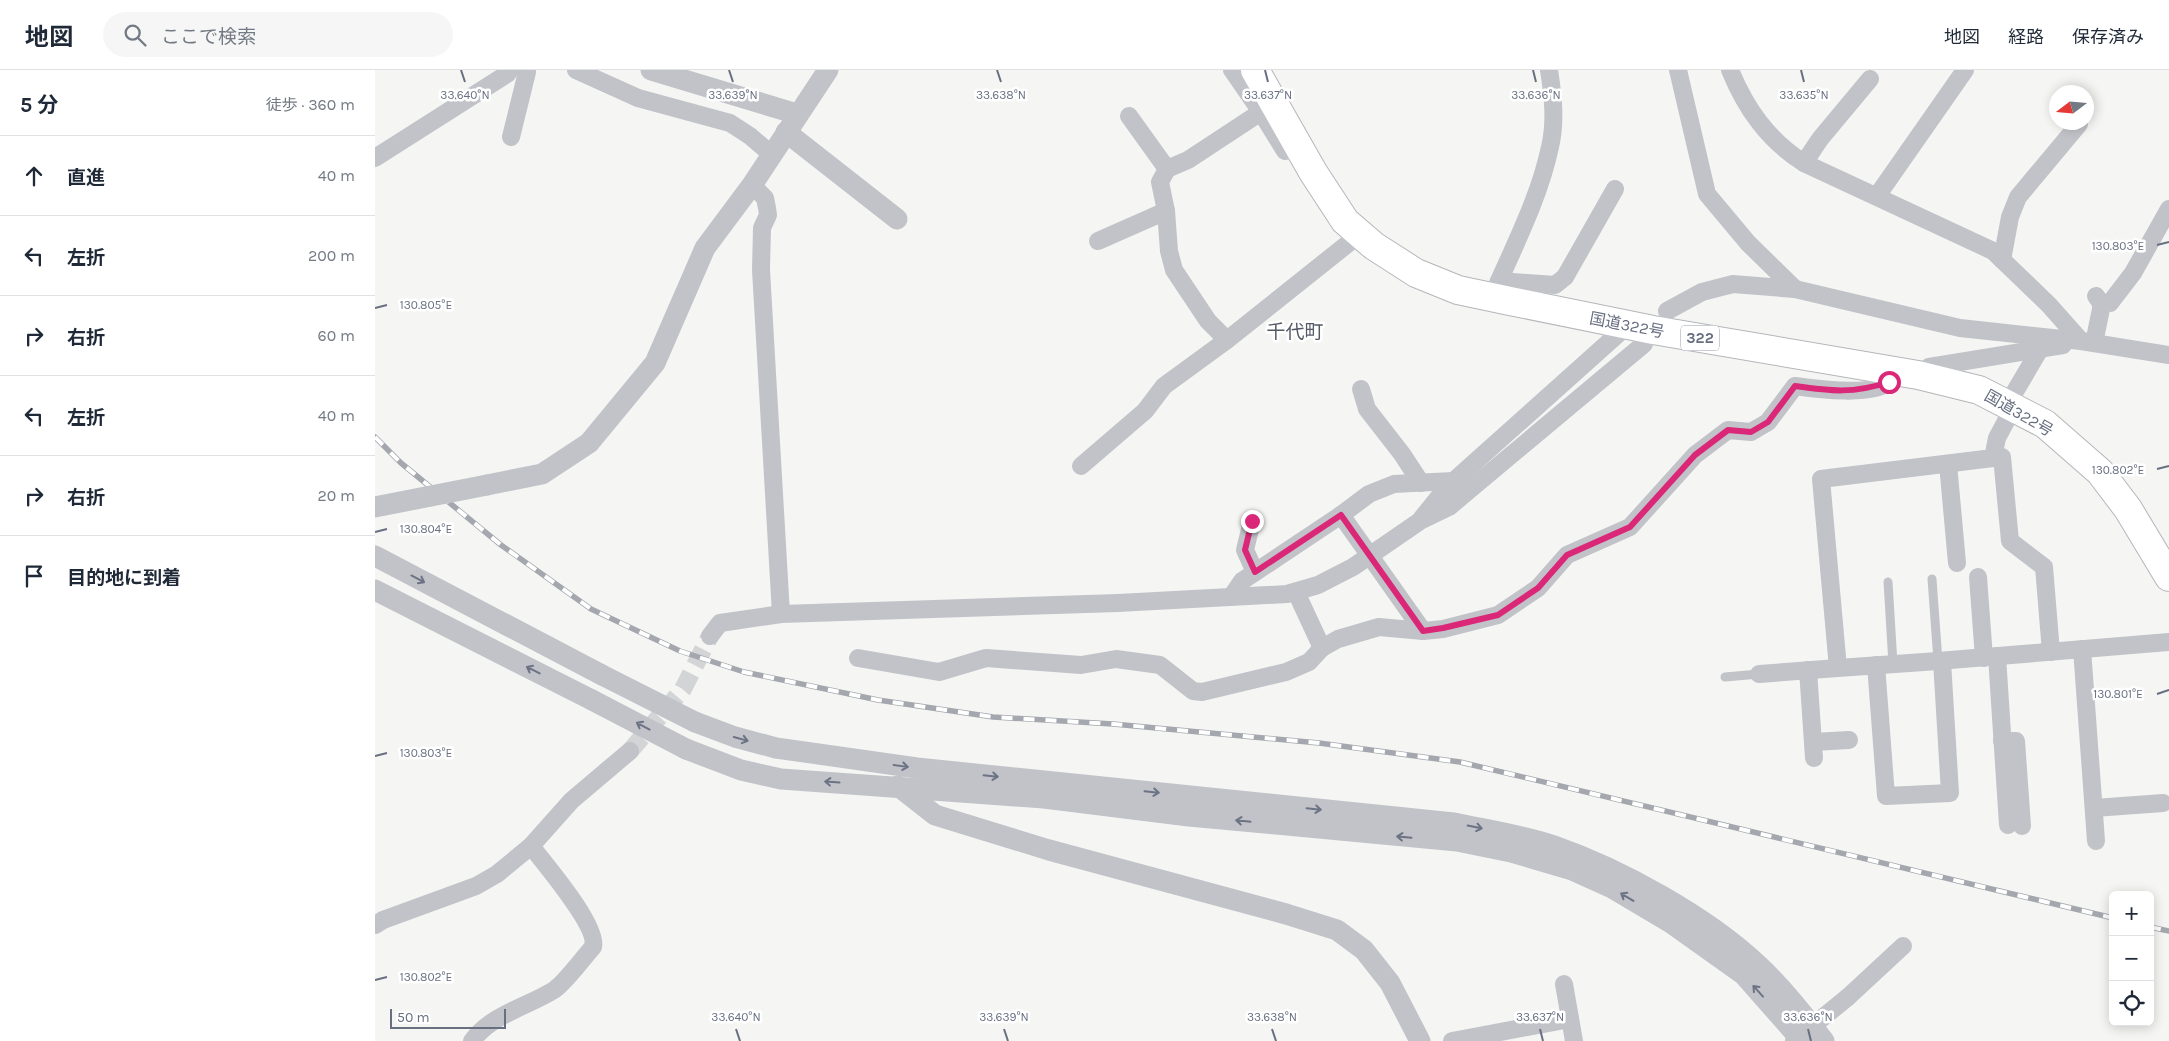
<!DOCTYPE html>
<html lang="ja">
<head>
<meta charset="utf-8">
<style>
  body { margin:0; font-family:Karla,"Noto Sans JP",sans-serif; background:#f6f6f7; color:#1f2937 }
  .controls { position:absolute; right:15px; bottom:15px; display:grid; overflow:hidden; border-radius:8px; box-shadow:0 2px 12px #0003 }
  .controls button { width:45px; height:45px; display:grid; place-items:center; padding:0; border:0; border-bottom:1px solid #e0e1e3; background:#fff; color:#1f2937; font:25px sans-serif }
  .compass { position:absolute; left:1674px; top:15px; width:45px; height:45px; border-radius:50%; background:#fff; box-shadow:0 2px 12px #0003; rotate:254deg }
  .scale { position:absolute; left:15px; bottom:12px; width:116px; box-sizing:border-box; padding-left:5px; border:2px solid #676f81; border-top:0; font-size:14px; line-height:18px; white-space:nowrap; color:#676f81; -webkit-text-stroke:4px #fff; paint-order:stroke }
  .stop { position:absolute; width:15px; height:15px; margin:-11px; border:4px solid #db2777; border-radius:50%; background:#fff }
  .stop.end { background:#db2777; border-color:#fff; box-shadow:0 1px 5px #0008 }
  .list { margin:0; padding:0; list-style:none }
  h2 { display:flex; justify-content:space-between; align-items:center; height:65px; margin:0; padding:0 20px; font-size:21px }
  h2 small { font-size:16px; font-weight:400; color:#747a83 }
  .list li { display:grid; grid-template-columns:32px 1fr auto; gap:15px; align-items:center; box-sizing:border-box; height:80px; padding:0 20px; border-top:1px solid #e0e1e3 }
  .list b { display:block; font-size:19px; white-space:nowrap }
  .list em { font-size:16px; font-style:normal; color:#747a83 }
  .icon { flex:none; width:28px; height:28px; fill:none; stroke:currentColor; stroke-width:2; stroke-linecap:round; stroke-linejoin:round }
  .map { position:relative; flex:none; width:1794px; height:971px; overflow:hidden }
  header { display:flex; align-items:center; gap:30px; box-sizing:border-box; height:70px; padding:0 25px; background:#fff; border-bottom:1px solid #e0e1e3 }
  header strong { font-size:24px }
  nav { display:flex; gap:28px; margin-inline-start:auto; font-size:18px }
  .search { width:350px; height:45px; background:#f6f6f7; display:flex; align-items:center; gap:12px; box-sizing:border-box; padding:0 18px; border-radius:28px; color:#747a83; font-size:19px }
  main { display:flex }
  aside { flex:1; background:#fff }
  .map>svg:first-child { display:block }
</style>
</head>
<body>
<header>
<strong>地図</strong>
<div class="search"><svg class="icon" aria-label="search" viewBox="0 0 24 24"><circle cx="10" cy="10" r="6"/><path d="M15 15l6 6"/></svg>ここで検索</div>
<nav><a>地図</a><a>経路</a><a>保存済み</a></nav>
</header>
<main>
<aside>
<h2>5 分<small>徒歩 · 360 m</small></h2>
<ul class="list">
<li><svg class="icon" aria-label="ahead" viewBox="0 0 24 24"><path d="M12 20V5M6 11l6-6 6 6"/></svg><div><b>直進</b></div><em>40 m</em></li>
<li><svg class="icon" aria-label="left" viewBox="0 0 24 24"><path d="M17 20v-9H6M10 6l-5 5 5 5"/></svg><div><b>左折</b></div><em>200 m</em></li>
<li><svg class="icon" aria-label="right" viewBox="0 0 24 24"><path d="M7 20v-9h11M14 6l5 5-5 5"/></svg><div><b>右折</b></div><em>60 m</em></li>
<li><svg class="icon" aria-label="left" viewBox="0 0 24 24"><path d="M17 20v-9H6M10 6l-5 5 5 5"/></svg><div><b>左折</b></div><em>40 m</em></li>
<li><svg class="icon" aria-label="right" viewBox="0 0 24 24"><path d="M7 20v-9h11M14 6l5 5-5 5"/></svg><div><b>右折</b></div><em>20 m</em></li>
<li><svg class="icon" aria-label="arrive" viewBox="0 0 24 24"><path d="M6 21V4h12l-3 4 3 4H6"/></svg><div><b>目的地に到着</b></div></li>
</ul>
</aside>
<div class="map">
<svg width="1794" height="971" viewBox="0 0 1794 971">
  <rect width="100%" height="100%" fill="#f5f6f3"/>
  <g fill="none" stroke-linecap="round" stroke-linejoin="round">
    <!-- minor-tunnel -->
    <polyline stroke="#d2d4d6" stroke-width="18" stroke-dasharray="18 9" stroke-linecap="butt" points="255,681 308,619 335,566"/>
    <defs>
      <polyline id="trunk" points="880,0 938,102 970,151 999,176 1041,203 1083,220 1135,231 1278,260 1543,305 1604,320 1670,354 1725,402 1753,439 1794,507"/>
    </defs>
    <!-- trunk casing -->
    <use href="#trunk" stroke="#b4b6ba" stroke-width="30"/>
    <!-- service -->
    <g stroke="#c1c3c8" stroke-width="9">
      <polyline points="1557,509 1563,591"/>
      <polyline points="1513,512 1518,594"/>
      <polyline points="1350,607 1384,604"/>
    </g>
    <!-- minor -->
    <g stroke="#c1c3c8" stroke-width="18">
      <polyline points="201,0 263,28 355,53 375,66 396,84"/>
      <polyline points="857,0 886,42"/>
      <polyline points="1303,0 1332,124 1373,173 1420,219"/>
      <path d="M1355,0C1371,39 1393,70 1429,93L1618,181L1674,235L1706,271"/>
      <polyline points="754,46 792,99 785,112 791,141 794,181 799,200 833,251 852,270"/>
      <polyline points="136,67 152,2 151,0"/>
      <polyline points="0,88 132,4 135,0"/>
      <polyline points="1429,93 1445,69 1495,9"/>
      <polyline points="792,99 813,90 886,42 910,81 921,73"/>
      <polyline points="377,115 390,128 392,138 393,145 387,158 386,200 406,544"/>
      <polyline points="1502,126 1590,0"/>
      <polyline points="723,171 791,141"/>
      <polyline points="1627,190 1635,147 1643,127 1704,54"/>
      <polyline points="1124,211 1180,215 1190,207 1240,119"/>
      <path d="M1117,227C1138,178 1164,129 1175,77C1181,52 1178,25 1174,0"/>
      <polyline points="1726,233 1735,233 1758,203 1794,139"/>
      <polyline points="1292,241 1327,222 1358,214 1420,219 1585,258 1706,271 1794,285"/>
      <polyline points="1719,273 1726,239 1726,233 1721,226"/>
      <polyline points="1543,305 1554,297 1688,275"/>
      <polyline points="986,319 992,339 1027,384 1046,413"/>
      <polyline points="1632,335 1665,279"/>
      <polyline points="1638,338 1622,368 1618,388 1446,409 1463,598 1563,591 1794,572"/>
      <polyline points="1618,388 1627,387 1635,471 1669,497 1676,582"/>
      <polyline points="1573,394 1582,493"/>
      <polyline points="706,396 770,341 789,316 852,270 985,164"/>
      <polyline points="1047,448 1072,417 1253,255"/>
      <polyline points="877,451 870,480 880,502"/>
      <polyline points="1603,507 1609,588"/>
      <path d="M921,522L947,578L963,569L1004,557L1048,561L1068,559L1123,545L1163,518L1192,485L1255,457L1320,385L1353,360L1376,362L1393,352L1420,316C1441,319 1499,327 1515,311C1517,308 1519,304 1521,301"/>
      <polyline points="856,527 867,511 966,445"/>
      <polyline points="1048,561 966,445 994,424 1019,414 1078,411"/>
      <polyline points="335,566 345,553 406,544 743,533 912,524 943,515 978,497 1045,451 1074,437 1269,274"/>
      <polyline points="1707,579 1721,771"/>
      <polyline points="1622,586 1633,755"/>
      <polyline points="483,588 564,602 611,588 706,595 741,589 785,595 818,621 827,622 911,602 934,592 947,578"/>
      <polyline points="1501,595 1511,726 1575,723 1567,591"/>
      <polyline points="1433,600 1439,688"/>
      <polyline points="1384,604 1463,598"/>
      <polyline points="1627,671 1641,671 1647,756"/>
      <polyline points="1438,672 1474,670"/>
      <polyline points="1719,738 1788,733"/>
      <polyline points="0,855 8,850 101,816 122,804 156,776 197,730 255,681"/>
      <polyline points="1189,914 1199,971"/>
      <polyline points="1473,927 1528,876"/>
      <path d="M97,971C117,944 152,937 179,920C190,913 208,888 218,877C224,857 170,794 156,776"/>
      <polyline points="1077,971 1195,949"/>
    </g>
    <!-- tertiary -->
    <g stroke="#c1c3c8" stroke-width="21">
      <polyline points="276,0 422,44"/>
      <polyline points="411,62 522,149"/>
      <polyline points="112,415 167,404 214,373 280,293 330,178 377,115 453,0"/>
      <polyline points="0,486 227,605"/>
      <polyline points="0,520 217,630"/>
      <path d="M320,652L360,667L401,678L542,698L1079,753C1112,760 1147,765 1179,776C1245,799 1331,846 1382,894C1407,917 1428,944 1449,971"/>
      <polyline points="311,679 366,700 406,709 669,728 814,746 1082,771 1136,782 1197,800 1237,818 1296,853 1369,905 1427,971"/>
      <polyline points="523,716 560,745 674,780 911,844 962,860 989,880 1015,913 1045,971"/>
    </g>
    <!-- trunk -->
    <use href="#trunk" stroke="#fff" stroke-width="28"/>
    <defs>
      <g id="rail">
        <polyline points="0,367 26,393 126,475 216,539 305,581 369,602 503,630 618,647 738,654 944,673 1085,692 1738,848"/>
        <polyline points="1775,857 1794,861"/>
      </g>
    </defs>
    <!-- rail casing -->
    <use href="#rail" stroke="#a4a7ae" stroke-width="5.5"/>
    <!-- rail -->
    <use href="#rail" stroke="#fff" stroke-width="4" stroke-dasharray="11" stroke-linecap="butt"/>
    <!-- minor-bridge -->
    <polyline stroke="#c1c3c8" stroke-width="18" points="1419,971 1473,927"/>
    <!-- tertiary-bridge -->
    <g stroke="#c1c3c8" stroke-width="21">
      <polyline points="0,437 112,415"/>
      <polyline points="227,605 320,652"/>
      <polyline points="217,630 311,679"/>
    </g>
  </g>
  <!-- one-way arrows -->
  <defs><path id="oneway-shaft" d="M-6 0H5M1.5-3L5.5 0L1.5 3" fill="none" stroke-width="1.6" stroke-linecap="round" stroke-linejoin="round" transform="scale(1.25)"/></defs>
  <g stroke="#6c7385">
    <use href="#oneway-shaft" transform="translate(43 509) rotate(28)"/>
    <use href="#oneway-shaft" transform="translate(158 600) rotate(-153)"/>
    <use href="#oneway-shaft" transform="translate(268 656) rotate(-152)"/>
    <use href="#oneway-shaft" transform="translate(366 669) rotate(15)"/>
    <use href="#oneway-shaft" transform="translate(526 696) rotate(8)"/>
    <use href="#oneway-shaft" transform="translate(616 706) rotate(6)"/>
    <use href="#oneway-shaft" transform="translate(457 712) rotate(-176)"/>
    <use href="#oneway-shaft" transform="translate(777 722) rotate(6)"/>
    <use href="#oneway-shaft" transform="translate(939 739) rotate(6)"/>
    <use href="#oneway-shaft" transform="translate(868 751) rotate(-174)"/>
    <use href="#oneway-shaft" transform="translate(1100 757) rotate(11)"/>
    <use href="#oneway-shaft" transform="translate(1029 767) rotate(-175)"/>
    <use href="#oneway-shaft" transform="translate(1252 827) rotate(-149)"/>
    <use href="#oneway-shaft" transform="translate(1383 921) rotate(-132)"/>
  </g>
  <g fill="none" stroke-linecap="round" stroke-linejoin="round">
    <!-- route -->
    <path stroke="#db2777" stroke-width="6" d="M877,451L870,480L880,502L966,445L1048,561L1068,558L1123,545L1163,518L1192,485L1255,457L1320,385L1353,360L1376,362L1393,352L1420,316C1456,321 1478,324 1514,312"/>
  </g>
  <!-- ticks -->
  <path fill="none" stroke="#676f81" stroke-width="2" d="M86,0L90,12M354,0L358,12M622,0L626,12M890,0L893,12M1158,0L1161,12M1426,0L1429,12M1782,175L1794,172M0,238L12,235M1782,399L1794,396M0,462L12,459M1782,624L1794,620M0,686L12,683M0,910L12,907M361,959L365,971M629,959L633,971M897,959L901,971M1165,959L1168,971M1433,959L1436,971"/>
  <g text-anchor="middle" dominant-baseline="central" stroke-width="5" stroke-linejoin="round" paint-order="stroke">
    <!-- shield labels -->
    <rect fill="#fff" stroke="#959aa7" stroke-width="1" x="1306" y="255.5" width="38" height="25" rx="4"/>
    <g font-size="15" font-weight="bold" fill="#676f81">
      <text x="1325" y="268">322</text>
    </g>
    <!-- street labels -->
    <g font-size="16" fill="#676f81" stroke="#fff">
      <text transform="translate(1252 255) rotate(11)">国道322号</text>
      <text transform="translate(1644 343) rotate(30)">国道322号</text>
    </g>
    <!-- quarter labels -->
    <g font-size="19" fill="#555a67" stroke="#fff">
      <text x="920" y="262">千代町</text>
    </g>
  </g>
  <g font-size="12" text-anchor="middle" fill="#676f81" stroke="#fff" stroke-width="5" stroke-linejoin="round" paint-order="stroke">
    <text x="90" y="29">33.640°N</text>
    <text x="358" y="29">33.639°N</text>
    <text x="626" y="29">33.638°N</text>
    <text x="893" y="29">33.637°N</text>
    <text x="1161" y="29">33.636°N</text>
    <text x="1429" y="29">33.635°N</text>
    <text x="1743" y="180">130.803°E</text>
    <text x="51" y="239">130.805°E</text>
    <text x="1743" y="404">130.802°E</text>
    <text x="51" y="463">130.804°E</text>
    <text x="1743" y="628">130.801°E</text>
    <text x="51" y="687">130.803°E</text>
    <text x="51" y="911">130.802°E</text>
    <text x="361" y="951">33.640°N</text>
    <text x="629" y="951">33.639°N</text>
    <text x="897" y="951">33.638°N</text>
    <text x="1165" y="951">33.637°N</text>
    <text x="1433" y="951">33.636°N</text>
  </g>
</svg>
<div class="controls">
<button>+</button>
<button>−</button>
<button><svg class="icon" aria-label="locate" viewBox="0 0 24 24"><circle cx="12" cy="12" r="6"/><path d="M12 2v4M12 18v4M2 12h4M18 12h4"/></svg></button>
</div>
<svg class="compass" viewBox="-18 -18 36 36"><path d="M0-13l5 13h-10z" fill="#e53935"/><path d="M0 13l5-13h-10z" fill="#747a83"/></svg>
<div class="scale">50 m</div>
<div class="stop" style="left:1514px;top:312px"></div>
<div class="stop end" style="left:877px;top:451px"></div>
</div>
</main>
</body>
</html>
